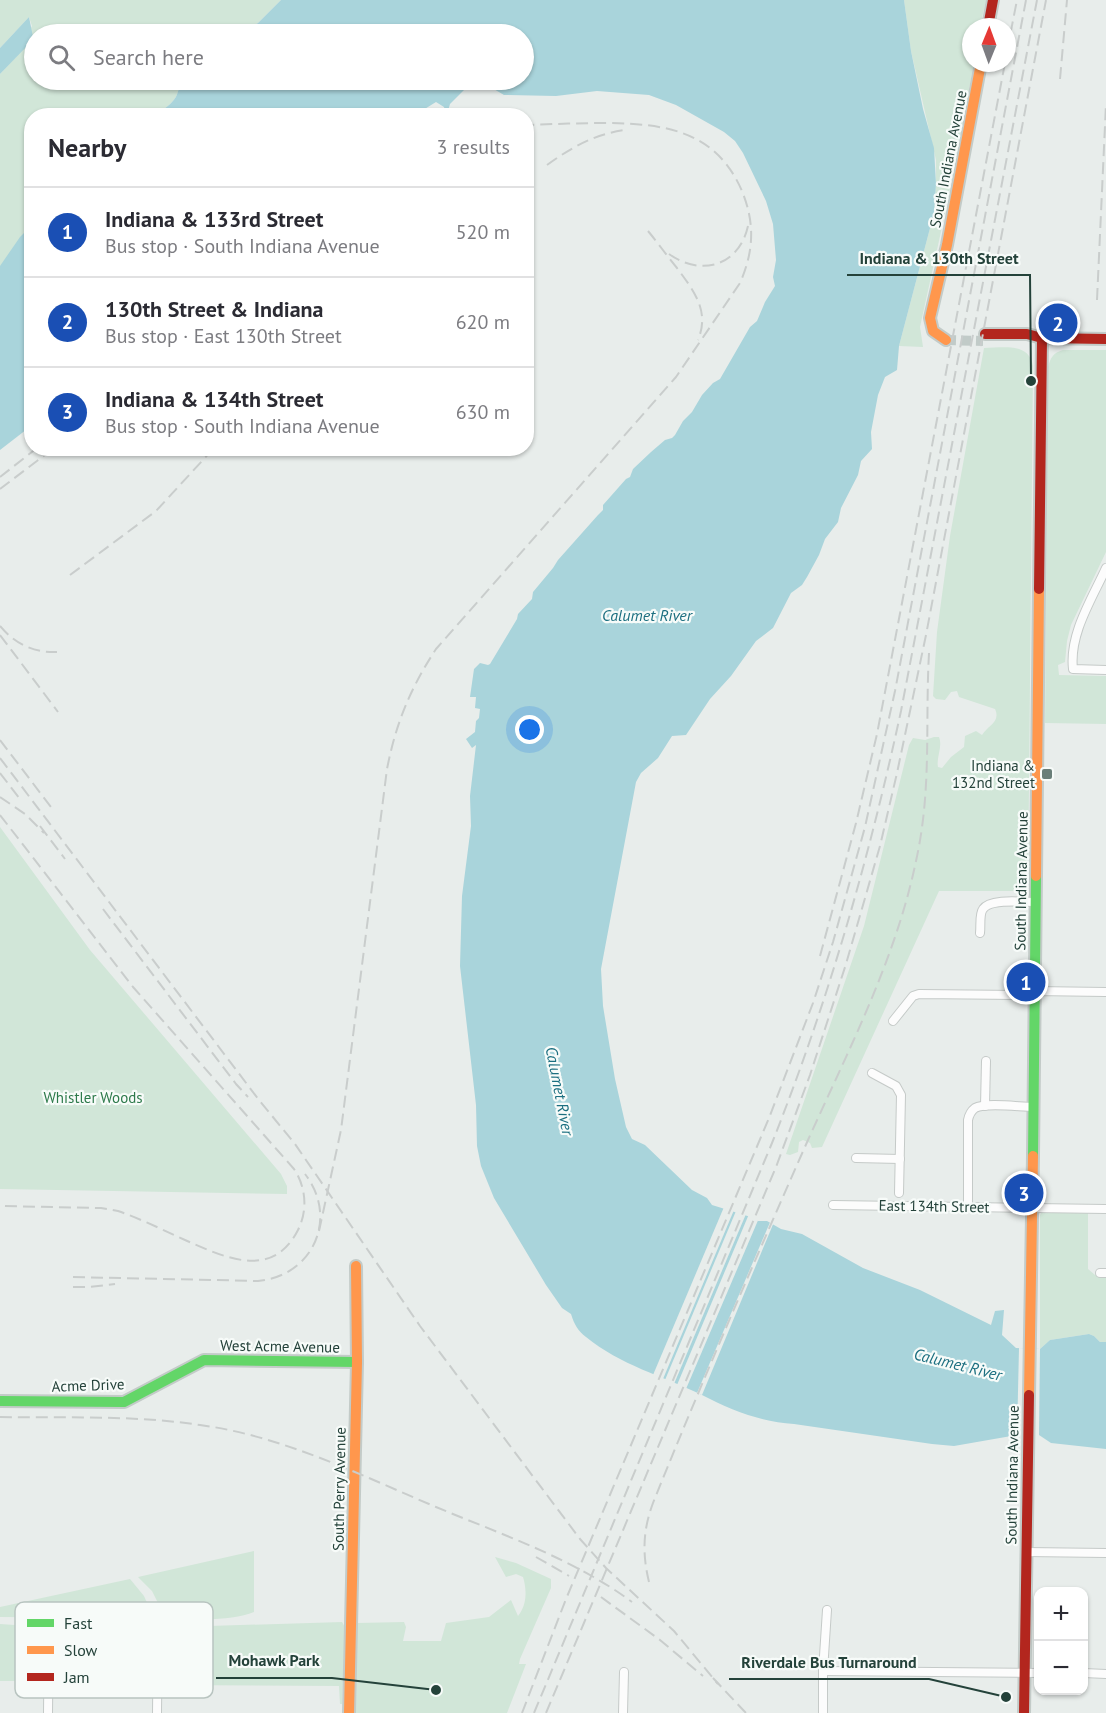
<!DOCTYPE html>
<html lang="en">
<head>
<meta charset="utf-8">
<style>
  body { margin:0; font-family:"PT Sans",sans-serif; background:#f2f2f3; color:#2b2b33 }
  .controls { position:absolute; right:18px; bottom:18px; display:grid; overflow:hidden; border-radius:12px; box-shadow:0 2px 4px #0004 }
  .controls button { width:54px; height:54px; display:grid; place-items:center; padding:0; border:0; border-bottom:2px solid #e1e1e2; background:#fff; color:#2b2b33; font:30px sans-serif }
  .compass { position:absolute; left:962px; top:18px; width:54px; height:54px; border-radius:50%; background:#fff; box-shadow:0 2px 4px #0004; rotate:1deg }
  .you { position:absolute; left:530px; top:730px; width:21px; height:21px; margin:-15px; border:4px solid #fff; border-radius:50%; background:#1a73e8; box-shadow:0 0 0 9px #1a73e833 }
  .badge { display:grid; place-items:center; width:39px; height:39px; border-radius:50%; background:#1a73e8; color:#fff; font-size:20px; font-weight:700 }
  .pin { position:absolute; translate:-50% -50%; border:3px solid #fff; box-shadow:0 2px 6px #0006 }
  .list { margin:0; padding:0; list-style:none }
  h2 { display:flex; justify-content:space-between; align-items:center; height:78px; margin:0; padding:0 24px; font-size:26px }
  h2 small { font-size:20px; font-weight:400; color:#7c7c81 }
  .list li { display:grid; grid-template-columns:39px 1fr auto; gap:18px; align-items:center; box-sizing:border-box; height:90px; padding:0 24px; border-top:2px solid #e1e1e2 }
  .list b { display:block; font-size:22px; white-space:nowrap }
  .list p { margin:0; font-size:20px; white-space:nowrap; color:#7c7c81 }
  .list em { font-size:20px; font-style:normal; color:#7c7c81 }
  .icon { flex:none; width:33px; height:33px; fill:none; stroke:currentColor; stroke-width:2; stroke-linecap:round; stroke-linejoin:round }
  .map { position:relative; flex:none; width:1106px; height:1713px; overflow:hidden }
  .search { position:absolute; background:#fff; box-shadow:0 2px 4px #0004; left:24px; top:24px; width:510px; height:66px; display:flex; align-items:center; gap:15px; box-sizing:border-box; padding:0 21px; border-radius:33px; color:#7c7c81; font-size:22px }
  .panel { position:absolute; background:#fff; box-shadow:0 2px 4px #0004; left:24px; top:108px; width:510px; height:348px; border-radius:24px }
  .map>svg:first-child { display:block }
</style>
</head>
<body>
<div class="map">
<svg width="1106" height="1713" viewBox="0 0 1106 1713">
  <rect width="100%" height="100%" fill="#e8edeb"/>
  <!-- green -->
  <g fill="#d1e6d8">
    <path d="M0,0H281L258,23L241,34H34V80H191C173,88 182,92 172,102C168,107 162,109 158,115L32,116L31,248L0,279V74L16,57L32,26L29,17L0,48Z"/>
    <polygon points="904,0 986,0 980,27 971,27 971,63 974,63 946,209 920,327 923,347 899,346 934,213 936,184 936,160 911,51"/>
    <path d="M984,348C1003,348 1029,342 1033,366L1028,891H939L822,1147L812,1148L810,1143L803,1140L799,1142L798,1152L790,1155L786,1154L864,926L909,745L913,738L925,740L934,737H939C943,747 936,757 938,767L942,768L951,757L964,747L965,736L976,731L982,735C988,725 1001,722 995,709L959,697L957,691L951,692L945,700L936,699L933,696L937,632L950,536Z"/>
    <path d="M1063,350H1106V552L1071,625L1067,641L1065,662L1058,665L1059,675L1106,676V724L1045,723L1048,367C1051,357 1053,353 1063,350Z"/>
    <polygon points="0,827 90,950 281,1174 287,1186 287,1194 0,1189"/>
    <polygon points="1042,1212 1088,1212 1088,1269 1095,1275 1106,1275 1106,1342 1100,1342 1094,1336 1089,1334 1050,1340 1040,1349 1040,1215"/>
    <path d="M254,1551V1612C231,1621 185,1622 163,1613L152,1591L138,1577Z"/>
    <path d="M495,1557L516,1563L551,1579V1588L520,1659L519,1664H526L507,1713H356L357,1623L404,1622L406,1627L403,1641H441L446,1623L489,1617L511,1600L518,1616C527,1605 527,1590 523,1577L516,1574L506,1577Z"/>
    <polygon points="130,1579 144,1596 152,1614 149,1618 0,1617 0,1607"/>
    <polygon points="342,1622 345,1627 342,1704 340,1704 339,1686 164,1685 165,1631 177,1627"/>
    <polygon points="0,1624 44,1627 43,1682 40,1682 41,1644 37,1644 37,1681 0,1681"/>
  </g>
  <!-- water -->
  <g fill="#a9d4db">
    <path d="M281,0H904L911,51L923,109L934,148L936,184L934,213L899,346L897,370L885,377L878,395L871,432L872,449L861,461L858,475L841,508L838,522L825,539L819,555L807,577L802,585L791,593L773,628L756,641L731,676L710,699L686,735L672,736L658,758L641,773L636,782L601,969L603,1006L615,1079L626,1127L632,1139L645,1145L692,1190L707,1198L712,1205L754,1218L758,1221H767L781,1229L802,1234L863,1268L920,1290L991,1325L995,1311L1004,1310L1002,1335L1016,1348L1040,1349L1050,1340L1089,1334L1094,1336L1100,1342H1106V1449L1051,1443L1039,1435H1017L954,1446L932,1444L794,1424C761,1422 731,1410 702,1395C663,1376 620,1365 586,1337C578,1331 574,1324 571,1314L562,1308L546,1285L494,1198L481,1166L477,1146L476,1105L460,966L462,896L471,826L470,796L476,745L472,748L466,739L475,732L476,721L479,718L480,709L475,708L476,697H470L474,669L480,663L488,665L490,664L517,619L518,614L532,599L533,592L553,568L558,560L598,515L603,510V505L626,479L630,477L633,469L651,452L665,440L672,438L675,435L683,421L692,412L702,395L713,383L720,379L750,327L757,321L765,302L775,286L773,277L776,260L773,224L766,201L743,153L735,141L724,132L676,105L649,95L597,91L556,96L504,95L492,88L479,84L469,85L450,104L448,111H445L444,107L436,102L415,115L158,116C162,109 168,107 172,102C182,92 173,88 191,80H524V34H241L258,23Z"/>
    <polygon points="29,17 33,37 29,44 0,74 0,48"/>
    <polygon points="31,226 31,426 0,450 0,266 20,237"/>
  </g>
  <!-- pier -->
  <g fill="#e8edeb">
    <polygon points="724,1207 734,1210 663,1379 653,1375"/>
    <polygon points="736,1211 746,1214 674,1384 665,1380"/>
    <polygon points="749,1214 759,1218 686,1389 683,1388 677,1385"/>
    <polygon points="771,1220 774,1222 702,1395 697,1393"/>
    <polygon points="1019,1348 1040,1349 1039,1435 1017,1435"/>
  </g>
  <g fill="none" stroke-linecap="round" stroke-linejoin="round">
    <!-- secondary-tunnel -->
    <polyline stroke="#c1cbc8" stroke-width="10" stroke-dasharray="10 5" stroke-linecap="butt" points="946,340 983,341"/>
    <defs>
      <g id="street">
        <path d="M1106,568C1092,599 1069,634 1073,669L1106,670"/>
        <path d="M980,933C981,926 979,914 983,909C990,898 1023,902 1035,902"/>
        <polyline points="893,1021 913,996 919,994 1022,995 1034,991 1106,992"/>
        <polyline points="872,1073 896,1086 901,1095 899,1193"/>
        <polyline points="985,1106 986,1061"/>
        <polyline points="856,1158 900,1159"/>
        <polyline points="833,1205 1106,1209"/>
        <path d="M968,1207V1120C969,1115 971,1111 975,1108C986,1102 1020,1107 1033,1107"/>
        <polyline points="1100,1273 1106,1273"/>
        <polyline points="1026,1552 1106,1553"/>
        <polyline points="823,1671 1038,1673"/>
        <polyline points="1084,1673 1106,1674"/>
        <polyline points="48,1713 49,1620"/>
        <polyline points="157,1713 158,1622"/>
        <polyline points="623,1713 624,1672"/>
        <polyline points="823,1713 823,1671 827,1610"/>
      </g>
      <g id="fast">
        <polyline points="1033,1156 1036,876"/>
        <polyline points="0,1401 124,1402 204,1360 357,1362"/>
      </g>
      <g id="slow">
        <polyline points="946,340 933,331 930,318 947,245 981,63"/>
        <polyline points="1036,876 1039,589"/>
        <polyline points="1029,1395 1033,1156"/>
        <polyline points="349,1713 357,1362 356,1266"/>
      </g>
      <g id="jam">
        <polyline points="988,27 993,0"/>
        <polyline points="985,334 1027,334 1042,338 1106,339"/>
        <polyline points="1039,589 1042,338"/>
        <polyline points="1024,1713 1029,1395"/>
      </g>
    </defs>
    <!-- street casing -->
    <use href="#street" stroke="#c5cac8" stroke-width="10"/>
    <!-- fast casing -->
    <use href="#fast" stroke="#c3cbc8" stroke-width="14"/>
    <!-- slow casing -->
    <use href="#slow" stroke="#c3cbc8" stroke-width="14"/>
    <!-- jam casing -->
    <use href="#jam" stroke="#c3cbc8" stroke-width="14"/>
    <!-- street -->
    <use href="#street" stroke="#fcfcfc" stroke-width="8"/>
    <!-- fast -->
    <use href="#fast" stroke="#63d668" stroke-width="10"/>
    <!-- slow -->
    <use href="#slow" stroke="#ff974d" stroke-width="10"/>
    <!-- jam -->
    <use href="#jam" stroke="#b3261e" stroke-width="10"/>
    <!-- rail -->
    <g stroke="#c9cdcc" stroke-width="2" stroke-dasharray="12 6" stroke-linecap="butt">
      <polyline points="1007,51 1017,0"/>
      <polyline points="1060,79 1067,0"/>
      <path d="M547,165C572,147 595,134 625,130"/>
      <path d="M648,231C658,243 667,256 677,268C694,291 710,311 698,340"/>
      <path d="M669,254C701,277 739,266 748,226"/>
      <polyline points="1097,300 1106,104"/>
      <polyline points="0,477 37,448"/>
      <polyline points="0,489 54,448"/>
      <polyline points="70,575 156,511 214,448"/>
      <path d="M0,626C15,644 34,653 57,652"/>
      <polyline points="0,635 58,712"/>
      <polyline points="0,740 54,811"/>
      <polyline points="0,758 259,1100 295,1144 420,1326 580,1539 606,1568 674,1631 718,1684"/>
      <polyline points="0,773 20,799"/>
      <polyline points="0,797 25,814 44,833"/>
      <path d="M0,815L133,987L294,1169C306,1187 308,1210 298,1230C272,1281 224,1257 185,1240C163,1230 141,1219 118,1211L101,1208L0,1206"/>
      <polyline points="40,826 65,859"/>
      <polyline points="103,909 236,1084 248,1097"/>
      <polyline points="820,956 856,823 877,734 1005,63"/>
      <path d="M319,1231L341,1130L387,769C396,723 410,689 436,649L676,377L740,283C754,251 755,223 742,191C716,131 666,124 609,123C581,123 554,124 526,125"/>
      <path d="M73,1277L258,1281C313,1276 339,1218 305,1174"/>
      <polyline points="73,1287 89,1287 115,1284"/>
      <path d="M0,1417C66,1418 134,1415 200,1425C283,1436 360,1475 436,1507C503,1535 574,1559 632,1602"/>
      <polyline points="536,1557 569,1576"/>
      <path d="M649,1582C642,1553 643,1530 653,1503C702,1381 755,1260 808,1140C849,1049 896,958 916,861C932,789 925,724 929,653"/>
      <polyline points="601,1597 660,1640 703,1676"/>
      <polyline points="713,1678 746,1713"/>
      <polyline points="522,1713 566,1599 769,1118 813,1003 833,942 865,827 895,691 1026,0"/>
      <path d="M534,1713L772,1143C828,1002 869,859 901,711L1037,0"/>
      <polyline points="546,1713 776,1167 810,1075 846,964 880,846 897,773 926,635 1046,0"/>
    </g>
  </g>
  <!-- markers -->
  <rect fill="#697e78" stroke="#f7fbf9" stroke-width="2" x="1041" y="768" width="12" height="12" rx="3"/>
  <g text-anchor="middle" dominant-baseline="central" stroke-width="4.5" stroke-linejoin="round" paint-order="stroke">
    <!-- street labels -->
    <g font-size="15" fill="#24423a" stroke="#f7fbf9">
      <text transform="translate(948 159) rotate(-79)">South Indiana Avenue</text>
      <text transform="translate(1021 881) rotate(-89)">South Indiana Avenue</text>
      <text transform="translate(934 1206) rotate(1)">East 134th Street</text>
      <text transform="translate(280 1346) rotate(1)">West Acme Avenue</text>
      <text transform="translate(88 1385) rotate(-2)">Acme Drive</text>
      <text transform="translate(1012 1475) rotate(-89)">South Indiana Avenue</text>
      <text transform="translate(339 1489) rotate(-89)">South Perry Avenue</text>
    </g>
    <!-- poi labels -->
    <g font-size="15" fill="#24423a" stroke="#f7fbf9" text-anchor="end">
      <text x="1035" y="765">Indiana &amp;<tspan x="1035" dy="17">132nd Street</tspan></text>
    </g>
    <!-- park labels -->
    <g font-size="15" fill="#2d7a4b" stroke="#f7fbf9">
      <text x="93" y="1097">Whistler Woods</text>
    </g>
    <!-- water labels -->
    <g font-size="16" font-style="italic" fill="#1c6f80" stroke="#f7fbf9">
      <text x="647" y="615">Calumet River</text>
      <text transform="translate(560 1091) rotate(79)">Calumet River</text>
      <text transform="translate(958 1364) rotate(14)">Calumet River</text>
    </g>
  </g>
  <!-- legend -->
  <rect x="15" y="1602" width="198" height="96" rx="9" fill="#f7fbf9" stroke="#b8c4c0" stroke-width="1.5"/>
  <rect x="27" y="1619" width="27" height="8" fill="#63d668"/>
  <rect x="27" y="1646" width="27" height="8" fill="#ff974d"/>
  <rect x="27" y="1673" width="27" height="8" fill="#b3261e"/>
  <g font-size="16" fill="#24423a">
    <text x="64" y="1629">Fast</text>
    <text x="64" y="1656">Slow</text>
    <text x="64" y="1683">Jam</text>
  </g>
  <!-- callouts -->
  <path fill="none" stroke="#24423a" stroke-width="2" d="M1031 381L1030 275H847M436 1690L332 1678H216M1006 1697L929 1679H729"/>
  <g fill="#24423a" stroke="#f7fbf9" stroke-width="2">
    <circle cx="1031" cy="381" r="6"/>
    <circle cx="436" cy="1690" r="6"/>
    <circle cx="1006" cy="1697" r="6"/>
  </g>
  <g font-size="16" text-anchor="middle" font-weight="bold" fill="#24423a" stroke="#f7fbf9" stroke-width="4.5" stroke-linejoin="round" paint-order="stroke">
    <text x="939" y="264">Indiana &amp; 130th Street</text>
    <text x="274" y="1666">Mohawk Park</text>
    <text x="829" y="1668">Riverdale Bus Turnaround</text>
  </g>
</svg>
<div class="controls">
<button>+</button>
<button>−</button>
</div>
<svg class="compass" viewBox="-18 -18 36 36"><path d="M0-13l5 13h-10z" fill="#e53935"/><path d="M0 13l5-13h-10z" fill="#7c7c81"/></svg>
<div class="you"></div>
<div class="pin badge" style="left:1026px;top:982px;background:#1a4fb4">1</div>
<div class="pin badge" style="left:1058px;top:323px;background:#1a4fb4">2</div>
<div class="pin badge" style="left:1024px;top:1193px;background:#1a4fb4">3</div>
<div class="search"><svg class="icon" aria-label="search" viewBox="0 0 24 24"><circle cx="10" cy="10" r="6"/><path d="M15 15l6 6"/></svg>Search here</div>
<section class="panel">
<h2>Nearby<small>3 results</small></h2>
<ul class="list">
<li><span class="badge" style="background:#1a4fb4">1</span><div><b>Indiana &amp; 133rd Street</b><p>Bus stop · South Indiana Avenue</p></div><em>520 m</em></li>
<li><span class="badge" style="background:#1a4fb4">2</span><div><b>130th Street &amp; Indiana</b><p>Bus stop · East 130th Street</p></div><em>620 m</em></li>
<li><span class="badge" style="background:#1a4fb4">3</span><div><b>Indiana &amp; 134th Street</b><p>Bus stop · South Indiana Avenue</p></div><em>630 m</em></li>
</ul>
</section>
</div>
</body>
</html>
